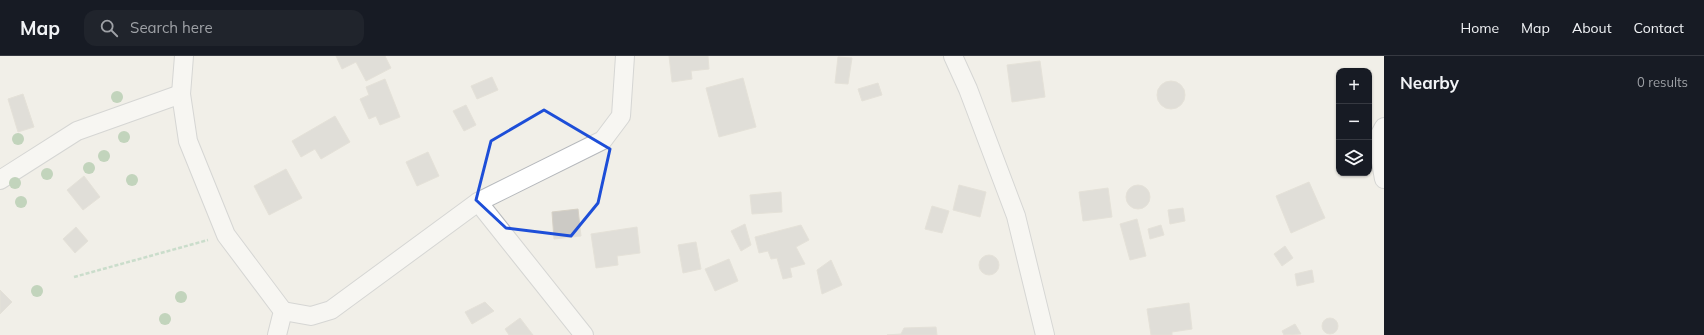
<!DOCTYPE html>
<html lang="en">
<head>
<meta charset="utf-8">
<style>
  body { margin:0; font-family:Mulish,sans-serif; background:#20242c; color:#f1f3f6 }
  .controls { position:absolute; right:12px; top:12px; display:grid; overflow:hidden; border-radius:8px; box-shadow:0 1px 3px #0004 }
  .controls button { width:36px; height:36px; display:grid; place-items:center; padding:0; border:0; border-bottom:1px solid #363941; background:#171b24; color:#f1f3f6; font:20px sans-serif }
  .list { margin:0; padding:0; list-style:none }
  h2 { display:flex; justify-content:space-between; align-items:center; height:52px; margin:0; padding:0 16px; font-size:17px }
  h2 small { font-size:13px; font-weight:400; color:#9ea1a6 }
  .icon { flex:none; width:22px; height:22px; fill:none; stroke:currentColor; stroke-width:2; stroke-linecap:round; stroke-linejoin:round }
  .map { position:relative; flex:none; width:1384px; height:279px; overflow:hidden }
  header { display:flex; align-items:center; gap:24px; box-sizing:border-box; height:56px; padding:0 20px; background:#171b24; border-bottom:1px solid #363941 }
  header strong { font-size:19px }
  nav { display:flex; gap:22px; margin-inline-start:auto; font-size:14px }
  .search { width:280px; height:36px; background:#20242c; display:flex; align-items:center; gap:10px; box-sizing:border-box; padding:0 14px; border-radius:12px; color:#9ea1a6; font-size:15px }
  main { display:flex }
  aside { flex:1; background:#171b24 }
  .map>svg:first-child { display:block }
</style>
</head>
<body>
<header>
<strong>Map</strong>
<div class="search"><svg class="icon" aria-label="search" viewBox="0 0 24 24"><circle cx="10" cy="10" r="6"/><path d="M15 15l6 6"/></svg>Search here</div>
<nav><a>Home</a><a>Map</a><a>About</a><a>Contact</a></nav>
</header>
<main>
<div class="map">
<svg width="1384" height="279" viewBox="0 0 1384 279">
  <rect width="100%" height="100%" fill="#f1efe8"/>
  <!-- building -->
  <g fill="#cccac5" stroke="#d6d1c6">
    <polygon points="336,0 385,0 391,12 366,25 356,6 342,13"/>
    <polygon points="669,0 708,0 709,13 691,15 692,23 672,26"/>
    <polygon points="838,1 852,2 848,28 835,27"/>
    <polygon points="1040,5 1045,41 1012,46 1007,9"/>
    <polygon points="492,21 498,34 477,43 471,30"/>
    <polygon points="743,22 756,71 719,81 706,32"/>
    <polygon points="385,23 400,61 380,69 376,60 369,63 360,43 369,39 366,31"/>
    <circle cx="1171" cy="39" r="14"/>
    <polygon points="878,27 882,39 862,45 858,33"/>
    <polygon points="23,38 34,71 18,76 8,43"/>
    <polygon points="466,49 476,69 464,75 453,55"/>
    <polygon points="335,60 350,86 321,103 315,93 301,101 292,85"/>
    <polygon points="428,96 439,120 417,130 406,106"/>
    <polygon points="286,113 302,142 269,159 254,130"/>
    <polygon points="84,120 100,141 83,154 67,134"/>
    <polygon points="1309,126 1325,162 1291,177 1276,140"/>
    <polygon points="959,129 986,136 980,161 953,154"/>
    <circle cx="1138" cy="141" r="12"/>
    <polygon points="1108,132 1112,161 1083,165 1079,136"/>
    <polygon points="781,136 782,156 752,158 750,139"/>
    <polygon points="932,150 949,155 942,177 925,173"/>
    <polygon points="1183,152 1185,165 1170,168 1168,154"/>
    <polygon points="578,153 581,180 554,183 552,156"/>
    <polygon points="1137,163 1146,200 1130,204 1120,168"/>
    <polygon points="745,168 751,189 741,195 731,175"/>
    <polygon points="801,169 809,184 796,191 805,208 790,212 792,221 783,223 777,202 771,203 768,195 759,197 755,181"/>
    <polygon points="1161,169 1164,179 1150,183 1148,173"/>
    <polygon points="76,171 88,185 75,197 63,183"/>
    <polygon points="637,171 640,197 617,200 618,209 596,212 591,178"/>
    <polygon points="696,186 701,213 683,217 678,189"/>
    <polygon points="1285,190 1293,202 1282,210 1274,198"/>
    <circle cx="989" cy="209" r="10"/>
    <polygon points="729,203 738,225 715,235 705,213"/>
    <polygon points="831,204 842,229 822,238 817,214"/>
    <polygon points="1312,214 1314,226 1297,230 1295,218"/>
    <polygon points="0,234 12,246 0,258"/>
    <polygon points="485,246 494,255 472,268 465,256"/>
    <polygon points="1189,247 1192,273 1172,276 1172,279 1151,279 1147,253"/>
    <circle cx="1330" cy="270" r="8"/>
    <polygon points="520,262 533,279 509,279 505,273"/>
    <polygon points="1295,268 1301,278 1284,279 1282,275"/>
    <polygon points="936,271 937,279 887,279 901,278 904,272"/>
  </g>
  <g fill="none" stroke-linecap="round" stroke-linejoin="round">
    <defs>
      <g id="street">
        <polyline points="184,0 181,38 188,85 226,179 283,255 277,279"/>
        <polyline points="953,0 968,33 1016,160 1045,279"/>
        <polyline points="1384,71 1377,84 1384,123"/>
        <polyline points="0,124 77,75 181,38"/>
        <polyline points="478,146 584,279"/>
        <polyline points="283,255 311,260 331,254 478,146 603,84 621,60 625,0"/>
      </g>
    </defs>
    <!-- street casing -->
    <use href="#street" stroke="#b5b8bc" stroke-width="20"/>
    <!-- path -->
    <polyline stroke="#9cc7a9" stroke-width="2.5" stroke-dasharray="4 2" stroke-linecap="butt" points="74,221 208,184"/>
    <!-- street -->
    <use href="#street" stroke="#fff" stroke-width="18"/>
  </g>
  <!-- trees -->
  <g fill="#89b387">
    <circle cx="117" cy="41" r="6"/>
    <circle cx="124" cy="81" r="6"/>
    <circle cx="18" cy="83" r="6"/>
    <circle cx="104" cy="100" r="6"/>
    <circle cx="89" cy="112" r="6"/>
    <circle cx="47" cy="118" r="6"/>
    <circle cx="132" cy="124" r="6"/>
    <circle cx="15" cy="127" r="6"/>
    <circle cx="21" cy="146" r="6"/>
    <circle cx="37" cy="235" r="6"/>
    <circle cx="181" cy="241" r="6"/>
    <circle cx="165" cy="263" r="6"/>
  </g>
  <!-- marked area -->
  <path d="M0 0H1384V279H0ZM544,54L610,93L598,147L571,180L506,172L476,144L491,85Z" fill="#f1efe8" fill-opacity=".55" fill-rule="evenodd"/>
  <path fill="none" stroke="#1d4ed8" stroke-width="3" stroke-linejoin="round" d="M544,54L610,93L598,147L571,180L506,172L476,144L491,85Z"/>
</svg>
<div class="controls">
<button>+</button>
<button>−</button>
<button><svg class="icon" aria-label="layers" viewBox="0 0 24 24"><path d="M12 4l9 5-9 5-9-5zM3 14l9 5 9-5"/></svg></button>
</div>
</div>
<aside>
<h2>Nearby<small>0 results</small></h2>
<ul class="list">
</ul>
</aside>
</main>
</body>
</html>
